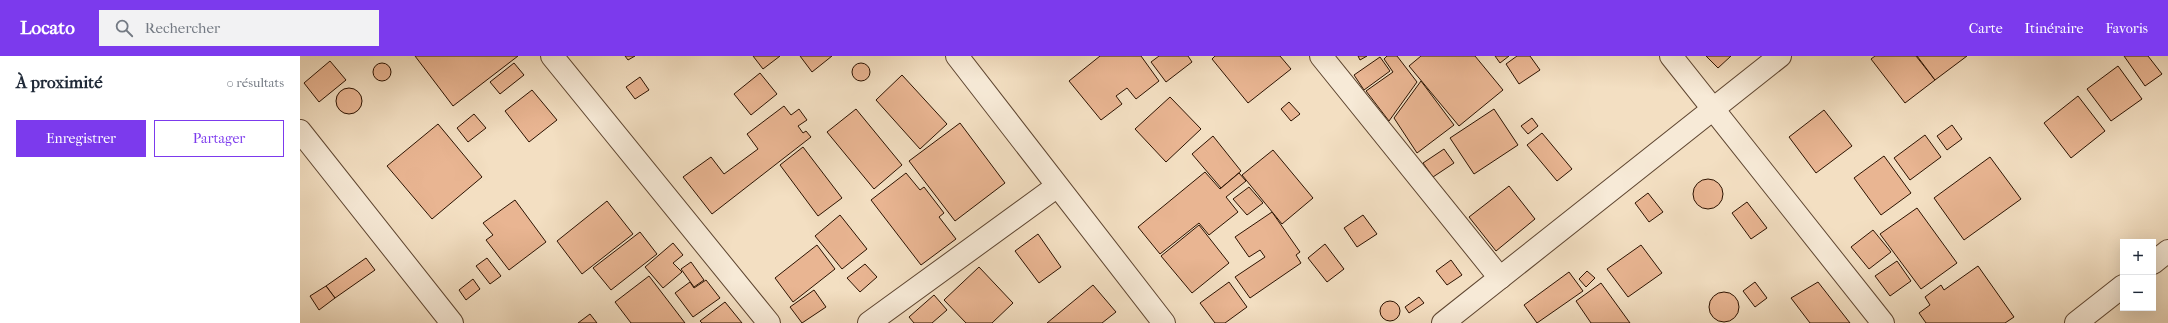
<!DOCTYPE html>
<html lang="fr">
<head>
<meta charset="utf-8">
<style>
  body { margin:0; font-family:"IM FELL French Canon",serif; background:#f2f2f3; color:#1f2937 }
  .controls { position:absolute; right:12px; bottom:12px; display:grid; overflow:hidden; border-radius:0px; box-shadow:0 4px 16px #0002 }
  .controls button { width:36px; height:36px; display:grid; place-items:center; padding:0; border:0; border-bottom:1px solid #e0e1e3; background:#fff; color:#1f2937; font:20px sans-serif }
  .list { margin:0; padding:0; list-style:none }
  h2 { display:flex; justify-content:space-between; align-items:center; height:52px; margin:0; padding:0 16px; font-size:17px }
  h2 small { font-size:13px; font-weight:400; color:#747a83 }
  .actions { display:flex; gap:8px; padding:12px 16px }
  .actions a { flex:1; padding:9px 0; border:1px solid #7c3aed; border-radius:0px; text-align:center; font-size:14px; color:#7c3aed }
  .actions .main { background:#7c3aed; color:#fff }
  .icon { flex:none; width:22px; height:22px; fill:none; stroke:currentColor; stroke-width:2; stroke-linecap:round; stroke-linejoin:round }
  .map { position:relative; flex:none; width:1868px; height:267px; overflow:hidden }
  header { display:flex; align-items:center; gap:24px; box-sizing:border-box; height:56px; padding:0 20px; background:#7c3aed; color:#fff }
  header strong { font-size:19px }
  nav { display:flex; gap:22px; margin-inline-start:auto; font-size:14px }
  .search { width:280px; height:36px; background:#f2f2f3; display:flex; align-items:center; gap:10px; box-sizing:border-box; padding:0 14px; border-radius:0px; color:#747a83; font-size:15px }
  main { display:flex }
  aside { flex:1; background:#fff }
  .map>svg:first-child { display:block }
</style>
</head>
<body>
<header>
<strong>Locato</strong>
<div class="search"><svg class="icon" aria-label="search" viewBox="0 0 24 24"><circle cx="10" cy="10" r="6"/><path d="M15 15l6 6"/></svg>Rechercher</div>
<nav><a>Carte</a><a>Itinéraire</a><a>Favoris</a></nav>
</header>
<main>
<aside>
<h2>À proximité<small>0 résultats</small></h2>
<ul class="list">
</ul>
<div class="actions"><a class="main">Enregistrer</a><a>Partager</a></div>
</aside>
<div class="map">
<svg width="1868" height="267" viewBox="0 0 1868 267">
  <rect width="100%" height="100%" fill="#f3dfc2"/>
  <filter id="stains"><feTurbulence type="fractalNoise" baseFrequency=".005" numOctaves="4"/><feColorMatrix values="0 0 0 0 .2 0 0 0 0 .09 0 0 0 0 .02 0 0 0 .5 -.17"/></filter>
  <radialGradient id="worn" r=".72"><stop offset=".6" stop-color="#630" stop-opacity="0"/><stop offset="1" stop-color="#630" stop-opacity=".3"/></radialGradient>
  <!-- building -->
  <g fill="#e9b592" stroke="#2c1200">
    <polygon points="115,0 218,0 153,50"/>
    <polygon points="325,0 335,0 328,4"/>
    <polygon points="453,0 480,0 463,13"/>
    <polygon points="500,0 532,0 512,16"/>
    <polygon points="800,0 841,0 859,25 836,43 827,32 816,40 822,48 801,64 769,25"/>
    <polygon points="859,0 888,0 892,6 866,26 851,6"/>
    <polygon points="915,0 980,0 991,13 948,47 912,3"/>
    <polygon points="1058,0 1067,0 1060,4"/>
    <polygon points="1087,0 1097,0 1117,26 1089,65 1066,35 1093,16 1084,3"/>
    <polygon points="1121,0 1175,0 1203,34 1159,70 1109,10"/>
    <polygon points="1195,0 1209,0 1200,7"/>
    <polygon points="1217,0 1230,0 1240,14 1219,28 1206,8"/>
    <polygon points="1406,0 1431,0 1418,12"/>
    <polygon points="1575,0 1616,0 1635,24 1605,47 1571,3"/>
    <polygon points="1617,0 1667,0 1635,24"/>
    <polygon points="1824,0 1848,0 1862,18 1845,30"/>
    <polygon points="1080,1 1090,15 1064,34 1054,19"/>
    <polygon points="30,5 46,24 19,46 4,27"/>
    <circle cx="561" cy="16" r="9"/>
    <polygon points="214,7 224,19 200,38 190,26"/>
    <circle cx="82" cy="16" r="9"/>
    <polygon points="1818,10 1842,43 1811,65 1787,33"/>
    <polygon points="460,17 477,38 451,59 434,38"/>
    <polygon points="602,19 647,68 620,93 576,44"/>
    <polygon points="340,21 349,34 335,43 326,31"/>
    <polygon points="1121,25 1154,69 1117,97 1094,62"/>
    <circle cx="49" cy="45" r="13"/>
    <polygon points="232,34 257,64 229,86 205,55"/>
    <polygon points="1778,40 1805,75 1771,102 1744,67"/>
    <polygon points="870,41 901,73 866,106 835,73"/>
    <polygon points="989,46 1000,58 991,65 981,53"/>
    <polygon points="484,50 491,59 499,53 507,64 498,70 503,77 506,75 511,81 412,158 383,121 411,101 424,118 458,93 447,78"/>
    <polygon points="556,53 602,109 574,133 527,76"/>
    <polygon points="1194,53 1218,89 1174,118 1150,82"/>
    <polygon points="1524,54 1552,90 1516,117 1489,81"/>
    <polygon points="174,58 186,72 168,86 157,72"/>
    <polygon points="1232,62 1238,70 1228,78 1221,70"/>
    <polygon points="660,67 705,127 655,165 609,105"/>
    <polygon points="138,68 182,121 132,163 87,110"/>
    <polygon points="1652,69 1662,83 1647,94 1637,80"/>
    <polygon points="1242,77 1272,113 1257,125 1227,89"/>
    <polygon points="1625,79 1641,101 1610,124 1594,102"/>
    <polygon points="913,80 941,115 921,132 892,98"/>
    <polygon points="503,91 542,142 518,160 480,109"/>
    <polygon points="1144,93 1154,107 1133,121 1123,107"/>
    <polygon points="973,94 1013,142 982,168 942,119"/>
    <polygon points="1584,100 1611,137 1581,159 1554,122"/>
    <polygon points="1690,101 1721,143 1664,184 1634,142"/>
    <polygon points="905,116 920,133 939,117 946,125 926,141 938,156 909,179 899,167 860,198 838,171"/>
    <polygon points="606,117 620,134 624,131 644,157 639,161 656,183 621,209 571,144"/>
    <circle cx="1408" cy="138" r="15"/>
    <polygon points="1209,130 1235,163 1196,195 1169,161"/>
    <polygon points="949,131 963,147 947,159 933,143"/>
    <polygon points="1348,137 1363,156 1349,166 1335,147"/>
    <polygon points="215,144 246,186 209,214 186,184 193,179 183,167"/>
    <polygon points="307,145 333,178 282,218 257,185"/>
    <polygon points="1447,146 1467,172 1451,183 1432,157"/>
    <polygon points="1617,152 1657,207 1621,233 1580,178"/>
    <polygon points="972,156 1000,196 996,199 1001,207 950,242 935,221 965,201 960,194 949,201 935,181"/>
    <polygon points="540,159 567,193 542,213 515,180"/>
    <polygon points="1063,159 1077,178 1057,191 1044,172"/>
    <polygon points="899,169 929,207 892,237 861,200"/>
    <polygon points="1573,174 1591,196 1569,213 1551,191"/>
    <polygon points="340,176 357,198 311,234 293,212"/>
    <polygon points="738,178 761,211 739,227 715,195"/>
    <polygon points="373,187 383,199 373,207 382,216 363,232 345,211"/>
    <polygon points="1025,188 1044,213 1027,226 1008,202"/>
    <polygon points="517,189 535,213 493,246 475,222"/>
    <polygon points="1341,189 1362,217 1328,241 1307,213"/>
    <polygon points="66,202 75,214 35,242 26,230"/>
    <polygon points="187,202 201,220 190,228 176,210"/>
    <polygon points="1151,204 1162,219 1147,229 1136,215"/>
    <polygon points="1597,205 1611,225 1590,240 1575,220"/>
    <polygon points="391,206 404,224 394,231 381,213"/>
    <polygon points="565,208 577,221 560,236 547,222"/>
    <polygon points="1678,210 1714,261 1705,267 1626,267 1619,257 1630,249 1625,241 1641,229 1644,234"/>
    <polygon points="679,211 713,247 692,267 666,267 644,244"/>
    <polygon points="1287,215 1295,222 1286,231 1279,223"/>
    <polygon points="1269,216 1283,235 1237,267 1224,249"/>
    <polygon points="349,220 385,267 331,267 315,246"/>
    <polygon points="173,223 180,233 166,244 159,234"/>
    <polygon points="406,224 420,242 393,261 375,237 390,226 394,232"/>
    <polygon points="929,226 947,251 925,267 915,267 900,247"/>
    <polygon points="1455,226 1467,242 1455,251 1443,235"/>
    <polygon points="1518,226 1550,267 1510,267 1491,242"/>
    <polygon points="1301,227 1330,267 1291,267 1276,245"/>
    <polygon points="793,229 816,256 802,267 747,267"/>
    <polygon points="26,230 35,242 19,254 10,240"/>
    <polygon points="514,234 526,251 502,267 490,251"/>
    <circle cx="1424" cy="251" r="15"/>
    <polygon points="634,239 647,254 632,267 614,267 609,261"/>
    <polygon points="1119,241 1124,247 1109,257 1105,251"/>
    <circle cx="1090" cy="255" r="10"/>
    <polygon points="425,246 442,267 402,267 400,265"/>
    <polygon points="290,258 297,267 278,267"/>
  </g>
  <g fill="none" stroke-linecap="round" stroke-linejoin="round">
    <defs>
      <g id="minor">
        <polyline points="252,0 469,267"/>
        <polyline points="657,0 864,267"/>
        <polyline points="1021,0 1200,222"/>
        <polyline points="1371,0 1583,267"/>
        <polyline points="0,75 152,267"/>
        <polyline points="1853,207 1868,195"/>
        <polyline points="569,267 756,131"/>
        <polyline points="1143,267 1480,0"/>
        <polyline points="1776,267 1823,230"/>
      </g>
    </defs>
    <!-- minor casing -->
    <use href="#minor" stroke="#5e4530" stroke-width="24"/>
    <!-- minor -->
    <use href="#minor" stroke="#f7ead7" stroke-width="22"/>
  </g>
  <rect width="100%" height="100%" filter="url(#stains)"/>
  <rect width="100%" height="100%" fill="url(#worn)"/>
</svg>
<div class="controls">
<button>+</button>
<button>−</button>
</div>
</div>
</main>
</body>
</html>
